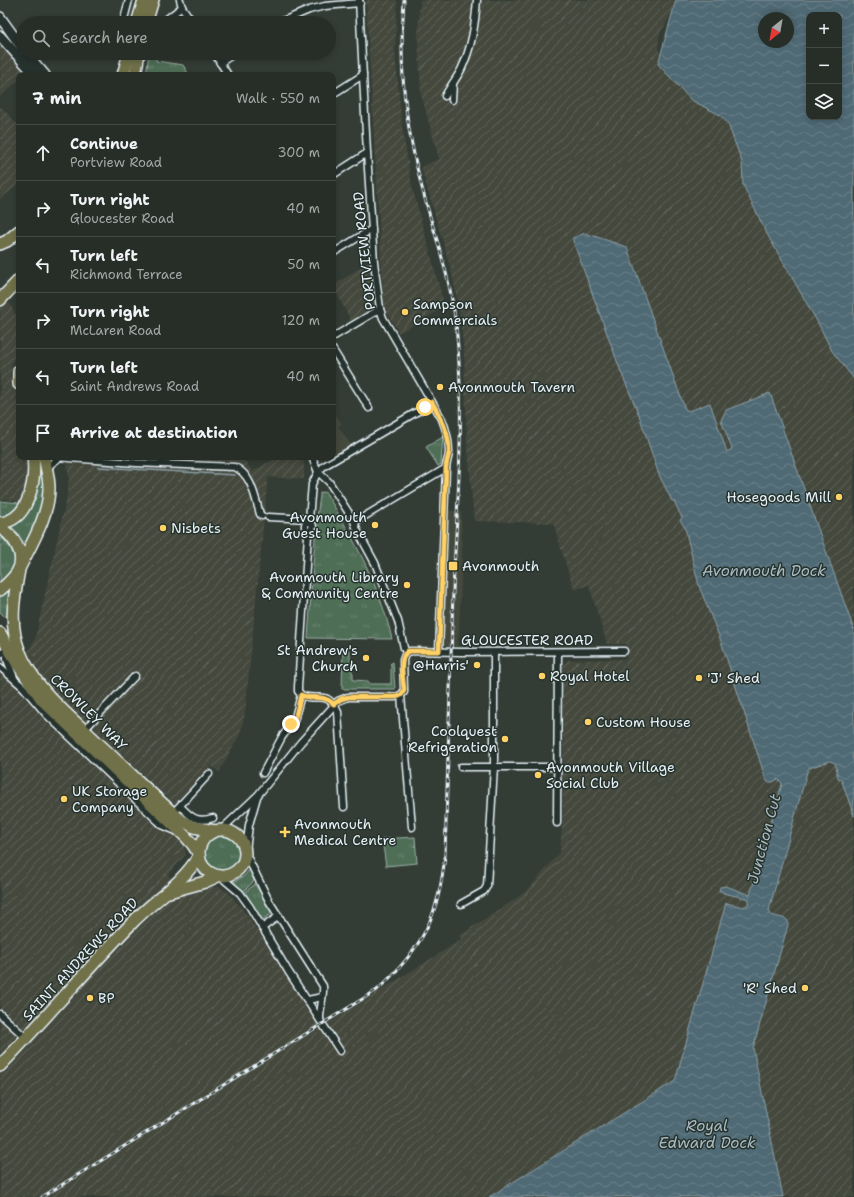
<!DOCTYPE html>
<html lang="en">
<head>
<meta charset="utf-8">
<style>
  body { margin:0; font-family:"Shantell Sans",sans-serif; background:#2f3630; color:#f1f3f6 }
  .controls { position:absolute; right:12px; top:12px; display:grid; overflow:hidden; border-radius:8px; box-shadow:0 2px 6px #0003 }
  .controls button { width:36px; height:36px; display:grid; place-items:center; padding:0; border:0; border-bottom:1px solid #434a45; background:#272e28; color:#f1f3f6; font:20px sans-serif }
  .compass { position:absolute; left:758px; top:12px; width:36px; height:36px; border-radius:50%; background:#272e28; box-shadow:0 2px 6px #0003; rotate:211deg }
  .stop { position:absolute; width:12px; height:12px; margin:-9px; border:3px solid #ffd166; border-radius:50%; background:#fff }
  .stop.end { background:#ffd166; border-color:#fff; box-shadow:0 1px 4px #0008 }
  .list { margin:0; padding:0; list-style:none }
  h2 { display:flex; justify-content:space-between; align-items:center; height:52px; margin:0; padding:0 16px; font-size:17px }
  h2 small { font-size:13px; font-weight:400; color:#a4a8a8 }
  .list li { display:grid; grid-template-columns:26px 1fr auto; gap:12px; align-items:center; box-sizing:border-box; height:56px; padding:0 16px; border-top:1px solid #434a45 }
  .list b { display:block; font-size:15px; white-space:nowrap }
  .list p { margin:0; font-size:13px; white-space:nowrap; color:#a4a8a8 }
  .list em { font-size:13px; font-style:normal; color:#a4a8a8 }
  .icon { flex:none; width:22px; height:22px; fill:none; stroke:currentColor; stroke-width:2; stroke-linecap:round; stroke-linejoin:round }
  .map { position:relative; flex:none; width:854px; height:1197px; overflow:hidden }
  .search { position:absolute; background:#272e28; box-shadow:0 2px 6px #0003; left:16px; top:16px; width:320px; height:44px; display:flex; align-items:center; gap:10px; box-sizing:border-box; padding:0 14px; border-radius:22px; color:#a4a8a8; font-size:15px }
  .panel { position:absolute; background:#272e28; box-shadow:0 2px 6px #0003; left:16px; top:72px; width:320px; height:388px; border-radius:8px }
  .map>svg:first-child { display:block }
</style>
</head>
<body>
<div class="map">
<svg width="854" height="1197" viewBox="0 0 854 1197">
  <defs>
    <pattern id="industrial-furrows" width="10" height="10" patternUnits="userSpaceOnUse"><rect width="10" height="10" fill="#44493e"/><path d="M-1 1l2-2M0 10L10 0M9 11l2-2" fill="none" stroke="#5f645b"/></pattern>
    <pattern id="grass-tufts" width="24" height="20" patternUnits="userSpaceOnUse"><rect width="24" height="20" fill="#4f6e57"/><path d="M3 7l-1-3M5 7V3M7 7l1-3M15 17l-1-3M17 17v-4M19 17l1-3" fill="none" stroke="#688370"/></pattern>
    <pattern id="water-waves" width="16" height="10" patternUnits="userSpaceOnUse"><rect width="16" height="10" fill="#506a75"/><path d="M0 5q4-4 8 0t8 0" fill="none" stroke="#698089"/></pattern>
  </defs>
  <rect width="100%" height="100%" fill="#343d35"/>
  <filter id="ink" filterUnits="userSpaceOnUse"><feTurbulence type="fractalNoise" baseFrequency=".025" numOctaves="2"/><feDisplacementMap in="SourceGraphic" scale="8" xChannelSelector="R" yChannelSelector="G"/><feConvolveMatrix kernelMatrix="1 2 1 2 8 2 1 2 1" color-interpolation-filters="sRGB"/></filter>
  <g filter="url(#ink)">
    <!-- built -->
    <g fill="#44493e">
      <polygon points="333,410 342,424 338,426 351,445 333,456"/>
      <polygon points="449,510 461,512 462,552 459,632 457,646 443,646"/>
    </g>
    <!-- industrial -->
    <g fill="url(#industrial-furrows)">
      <polygon points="366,0 397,0 395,53 402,127 412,187 445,307 399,333 384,307"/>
      <polygon points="420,0 679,0 662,30 659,37 658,49 667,66 719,107 854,377 854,1197 0,1197 0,672 19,690 41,716 161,827 177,837 184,844 186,854 168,875 187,892 213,887 219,887 228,892 248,916 320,1028 461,940 459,936 517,898 529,889 560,852 563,812 563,664 568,660 626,659 626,644 607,644 589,585 574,590 553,523 474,521 467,439 464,353 459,308 451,270 421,167 439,159 421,94 418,37"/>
      <polygon points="0,43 26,74 19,75 19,80 0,97"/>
      <polygon points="0,106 19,126 19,184 0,199"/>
      <polygon points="368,262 373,308 351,321 333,286"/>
      <polygon points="8,300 19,321 19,338 11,369 19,410 19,457 27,457 28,464 28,477 20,501 0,499 0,307"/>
      <polygon points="66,457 243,457 252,472 277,457 301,457 304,462 304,479 268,477 245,713 240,734 219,772 211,766 175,804 52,691 37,670 28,652 35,639 67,496 69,479"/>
    </g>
    <!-- grass -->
    <g fill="url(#grass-tufts)" stroke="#9cb0a8">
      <polygon points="149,53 157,53 156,61 183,65 189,75 146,75"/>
      <polygon points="443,437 441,464 438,466 426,447"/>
      <polygon points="36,457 40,457 45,493 40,515 26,546 16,531 11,526 16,523"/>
      <path d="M324,492L326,493C354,539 380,586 392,639L308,638L316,524L320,496V493Z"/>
      <path d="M0,501L20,503C16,512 9,516 0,517Z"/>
      <path d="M0,536C7,543 19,556 13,567C10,573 4,578 0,583Z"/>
      <polygon points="8,590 9,591 8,617 5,617 0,612 0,597"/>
      <polygon points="343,648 348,648 348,651 350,651 350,663 352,664 352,673 353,673 353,680 368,681 370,684 391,684 391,665 390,664 393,662 395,689 342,689"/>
      <circle cx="222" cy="853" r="18"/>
      <polygon points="415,837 417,863 386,866 382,839"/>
      <polygon points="250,869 254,881 244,891 232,883 244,876"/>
      <polygon points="255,884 265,901 274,912 262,920 245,892"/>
    </g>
    <!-- water -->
    <g fill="url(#water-waves)" stroke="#8da0a9" fill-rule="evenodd">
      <path d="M676,0H854V379L832,351L818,323L767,234L743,185L742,162L728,124L720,115L691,100L658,64ZM809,15H839V117H809ZM764,18H788V42H764Z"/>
      <path d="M585,233L627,247L685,409L689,411L710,403L727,452L732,449L721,420L726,410L770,393L854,630V752L852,756L854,763V816L841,779L839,780C836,774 837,769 835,763L830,761L809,768L807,772L769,910L771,915L786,919L788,921V925L753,1048L783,1197H489L675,1081L726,903L744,907L748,905L749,899L723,893L722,891H719L720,887L726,886L750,895L782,784L781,782L778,779L773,782H768L766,780L721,641L699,586L685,528L680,520L682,518L674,501H672L659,475L639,415L621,372L573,241V238Z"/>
    </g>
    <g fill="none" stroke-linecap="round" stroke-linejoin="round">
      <!-- stream -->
      <polyline stroke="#8da0a9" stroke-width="1.5" points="98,467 235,475"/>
      <defs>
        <g id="street">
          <path d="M359,0L367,153L374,262L380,309L383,318L442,419C446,429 449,441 449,452C449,457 446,463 446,468L439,651"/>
          <polyline points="182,7 193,23"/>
          <polyline points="75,23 78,23"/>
          <polyline points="123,23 129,0"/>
          <polyline points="164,23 168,18 182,7 180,0"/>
          <polyline points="278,23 309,10 325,6 360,3"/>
          <polyline points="214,53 228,75"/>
          <polyline points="33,61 41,53"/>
          <polyline points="220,63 235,53"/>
          <polyline points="333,94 363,75"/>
          <path d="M445,96C450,87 456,79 461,70C472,47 475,25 477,0"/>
          <polyline points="452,100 453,83"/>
          <polyline points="333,175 367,153"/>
          <polyline points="333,253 372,229"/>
          <polyline points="333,337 380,309"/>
          <polyline points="333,350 369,408"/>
          <path d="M56,457L136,463L235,467C252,475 255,498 260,514L262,516"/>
          <polyline points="312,457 318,472 329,482 354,521 357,530 375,563 398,621 404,648 406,652"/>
          <polyline points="47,470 51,464 59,458"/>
          <polyline points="268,517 309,519"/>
          <polyline points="355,522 446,468"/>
          <polyline points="308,535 305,529 305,525 309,519 312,484 318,472 324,466 432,403"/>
          <polyline points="7,650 7,660 15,680 23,687 46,714 158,821 162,825 176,831"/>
          <polyline points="406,652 411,651 461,652 624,651"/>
          <polyline points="406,652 403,660 404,689 404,692 401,695 412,827"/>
          <polyline points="0,654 4,652 7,646"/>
          <polyline points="0,667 14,679"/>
          <polyline points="301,695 298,691 298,687 308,535 313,526 309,519"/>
          <path d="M301,695C317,703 326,688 338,712L344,807"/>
          <polyline points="84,730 135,676"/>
          <polyline points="461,767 557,767"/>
          <polyline points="263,773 282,737 294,721 301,695"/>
          <path d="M180,806C191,817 196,823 213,818"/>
          <polyline points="173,813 209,774"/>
          <polyline points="557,823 558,652"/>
          <polyline points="221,830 258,795 301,742 338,701 348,697 395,697 401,695"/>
          <polyline points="246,851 249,825 257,797"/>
          <path d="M246,854L269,901L323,986C324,994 320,1008 320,1018"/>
          <polyline points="220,876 240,893 250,907 288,971 340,1051"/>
          <polyline points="461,904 484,891 487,886 494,766 494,652"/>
          <polyline points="262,928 279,916"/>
          <polyline points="308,1000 322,997"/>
          <polyline points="0,1014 26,1038"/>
        </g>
        <g id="secondary">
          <polyline points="0,17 23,49"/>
          <polyline points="0,36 35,75"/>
          <polyline points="26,53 45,75"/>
        </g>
        <g id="highway">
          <polyline points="137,23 144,0"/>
          <polyline points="146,23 153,0"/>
          <polyline points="123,75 129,53"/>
          <polyline points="135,75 139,53"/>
          <polyline points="0,244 7,241 19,231"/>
          <polyline points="0,300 19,280"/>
          <polyline points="19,371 19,384"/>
          <path d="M0,523C29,521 36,480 33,457"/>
          <path d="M0,528C13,535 25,553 19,568C16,577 7,584 0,590"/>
          <path d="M20,567C32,543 49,515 49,488C49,477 46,467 44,457"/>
          <path d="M19,570C14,597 9,624 19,650C34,689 70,716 99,744C126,769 153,796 181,820L194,827L215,831"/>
          <polyline points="0,633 18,665 42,700 186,837 193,845 199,854"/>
          <circle cx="222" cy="853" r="23"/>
          <polyline points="169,892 205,882 218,876"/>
          <path d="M0,1066C45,1019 87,969 132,923C155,899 181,885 199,856"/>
        </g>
      </defs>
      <!-- street casing -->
      <use href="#street" stroke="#e8f1f8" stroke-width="9"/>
      <!-- secondary casing -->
      <use href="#secondary" stroke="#e8f1f8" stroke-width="12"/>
      <!-- highway casing -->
      <use href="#highway" stroke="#e8f1f8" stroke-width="14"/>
      <!-- street -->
      <use href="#street" stroke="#26332d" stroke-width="6"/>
      <!-- secondary -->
      <use href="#secondary" stroke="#26332d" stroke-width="9"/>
      <!-- highway -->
      <use href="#highway" stroke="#6f714a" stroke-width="11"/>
      <defs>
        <path id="rail" d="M42,1197L377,990C423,948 439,916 445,855C448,767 450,679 453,591C457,505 465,422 457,336C453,282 433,232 420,180C409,137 402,92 402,48C402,32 403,16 404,0"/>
      </defs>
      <!-- rail casing -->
      <use href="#rail" stroke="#e8f1f8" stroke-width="3"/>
      <!-- rail -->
      <use href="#rail" stroke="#26332d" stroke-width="1.5" stroke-dasharray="4.5" stroke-linecap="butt"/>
    </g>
  </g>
  <g fill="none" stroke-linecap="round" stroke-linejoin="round" filter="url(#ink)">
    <!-- route -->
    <path stroke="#ffd166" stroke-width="5" d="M291,724L295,719L301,695C313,701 321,693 334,704L341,699L348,697H395C400,696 403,695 404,689C403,678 398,658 408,651H439L446,468C446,463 448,458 449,453C450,434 441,418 432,402L425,407"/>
  </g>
  <!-- markers -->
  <g fill="#ffd166" stroke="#26332d" stroke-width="1.5">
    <circle cx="405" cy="312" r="4"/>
    <circle cx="440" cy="387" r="4"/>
    <circle cx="839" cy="497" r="4"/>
    <circle cx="375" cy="525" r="4"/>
    <circle cx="163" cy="528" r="4"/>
    <rect x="448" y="561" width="10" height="10" rx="2"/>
    <circle cx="407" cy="585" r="4"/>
    <circle cx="366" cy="658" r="4"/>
    <circle cx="477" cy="665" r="4"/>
    <circle cx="542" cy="676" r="4"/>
    <circle cx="699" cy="678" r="4"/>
    <circle cx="588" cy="722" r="4"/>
    <circle cx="505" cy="739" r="4"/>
    <circle cx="538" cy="775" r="4"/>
    <circle cx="64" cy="799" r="4"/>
    <path d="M283 826h4v4h4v4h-4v4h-4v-4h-4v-4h4z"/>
    <circle cx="805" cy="988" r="4"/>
    <circle cx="90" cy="998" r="4"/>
  </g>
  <g text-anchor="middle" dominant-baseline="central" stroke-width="3" stroke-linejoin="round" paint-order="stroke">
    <!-- street labels -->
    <g font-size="14" fill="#e8f1f8" stroke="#26332d">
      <text transform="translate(364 251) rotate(-96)">PORTVIEW ROAD</text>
      <text x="527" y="640">GLOUCESTER ROAD</text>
      <text transform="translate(89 712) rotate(45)">CROWLEY WAY</text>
      <text transform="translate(80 959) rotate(-47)">SAINT ANDREWS ROAD</text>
    </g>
    <!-- poi labels -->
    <g font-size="14" fill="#e8f1f8" stroke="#26332d" text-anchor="start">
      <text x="413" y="304">Sampson<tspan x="413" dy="16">Commercials</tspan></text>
      <text x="448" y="387">Avonmouth Tavern</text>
      <text x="831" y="497" text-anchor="end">Hosegoods Mill</text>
      <text x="367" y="517" text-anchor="end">Avonmouth<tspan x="367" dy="16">Guest House</tspan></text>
      <text x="171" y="528">Nisbets</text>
      <text x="462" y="566">Avonmouth</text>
      <text x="399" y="577" text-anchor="end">Avonmouth Library<tspan x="399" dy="16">&amp; Community Centre</tspan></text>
      <text x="358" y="650" text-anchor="end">St Andrew's<tspan x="358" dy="16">Church</tspan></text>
      <text x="469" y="665" text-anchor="end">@Harris'</text>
      <text x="550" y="676">Royal Hotel</text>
      <text x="707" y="678">'J' Shed</text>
      <text x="596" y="722">Custom House</text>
      <text x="497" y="731" text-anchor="end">Coolquest<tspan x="497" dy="16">Refrigeration</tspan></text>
      <text x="546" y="767">Avonmouth Village<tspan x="546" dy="16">Social Club</tspan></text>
      <text x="72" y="791">UK Storage<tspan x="72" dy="16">Company</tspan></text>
      <text x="294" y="824">Avonmouth<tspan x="294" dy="16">Medical Centre</tspan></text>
      <text x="797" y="988" text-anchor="end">'R' Shed</text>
      <text x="98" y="998">BP</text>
    </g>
    <!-- water labels -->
    <g font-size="15" font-style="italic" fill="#abbbc4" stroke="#26332d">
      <text x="764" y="571">Avonmouth Dock</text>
      <text transform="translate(764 839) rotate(-75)">Junction Cut</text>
      <text x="707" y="1126">Royal<tspan x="707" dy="17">Edward Dock</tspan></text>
    </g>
  </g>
</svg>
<div class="controls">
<button>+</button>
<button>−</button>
<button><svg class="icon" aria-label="layers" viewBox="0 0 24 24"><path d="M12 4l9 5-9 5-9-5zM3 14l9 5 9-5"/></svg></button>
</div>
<svg class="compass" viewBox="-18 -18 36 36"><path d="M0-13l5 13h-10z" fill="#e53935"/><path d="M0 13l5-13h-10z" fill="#a4a8a8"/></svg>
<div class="stop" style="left:425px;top:407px"></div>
<div class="stop end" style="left:291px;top:724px"></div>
<div class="search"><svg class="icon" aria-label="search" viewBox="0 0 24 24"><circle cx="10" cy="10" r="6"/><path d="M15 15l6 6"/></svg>Search here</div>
<section class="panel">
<h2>7 min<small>Walk · 550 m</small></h2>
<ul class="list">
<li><svg class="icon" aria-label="ahead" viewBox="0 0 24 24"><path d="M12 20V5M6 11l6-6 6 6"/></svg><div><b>Continue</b><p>Portview Road</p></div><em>300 m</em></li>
<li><svg class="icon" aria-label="right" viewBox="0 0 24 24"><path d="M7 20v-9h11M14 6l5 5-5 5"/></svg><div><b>Turn right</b><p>Gloucester Road</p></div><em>40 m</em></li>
<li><svg class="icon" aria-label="left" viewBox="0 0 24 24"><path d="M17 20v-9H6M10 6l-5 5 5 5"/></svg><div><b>Turn left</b><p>Richmond Terrace</p></div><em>50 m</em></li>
<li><svg class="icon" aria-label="right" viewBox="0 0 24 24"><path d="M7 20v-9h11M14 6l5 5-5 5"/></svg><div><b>Turn right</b><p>McLaren Road</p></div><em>120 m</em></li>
<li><svg class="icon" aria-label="left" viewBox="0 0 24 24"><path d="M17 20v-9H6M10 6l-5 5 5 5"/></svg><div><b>Turn left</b><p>Saint Andrews Road</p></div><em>40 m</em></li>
<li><svg class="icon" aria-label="arrive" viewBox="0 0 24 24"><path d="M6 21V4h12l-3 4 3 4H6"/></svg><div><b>Arrive at destination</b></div></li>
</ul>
</section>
</div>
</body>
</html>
